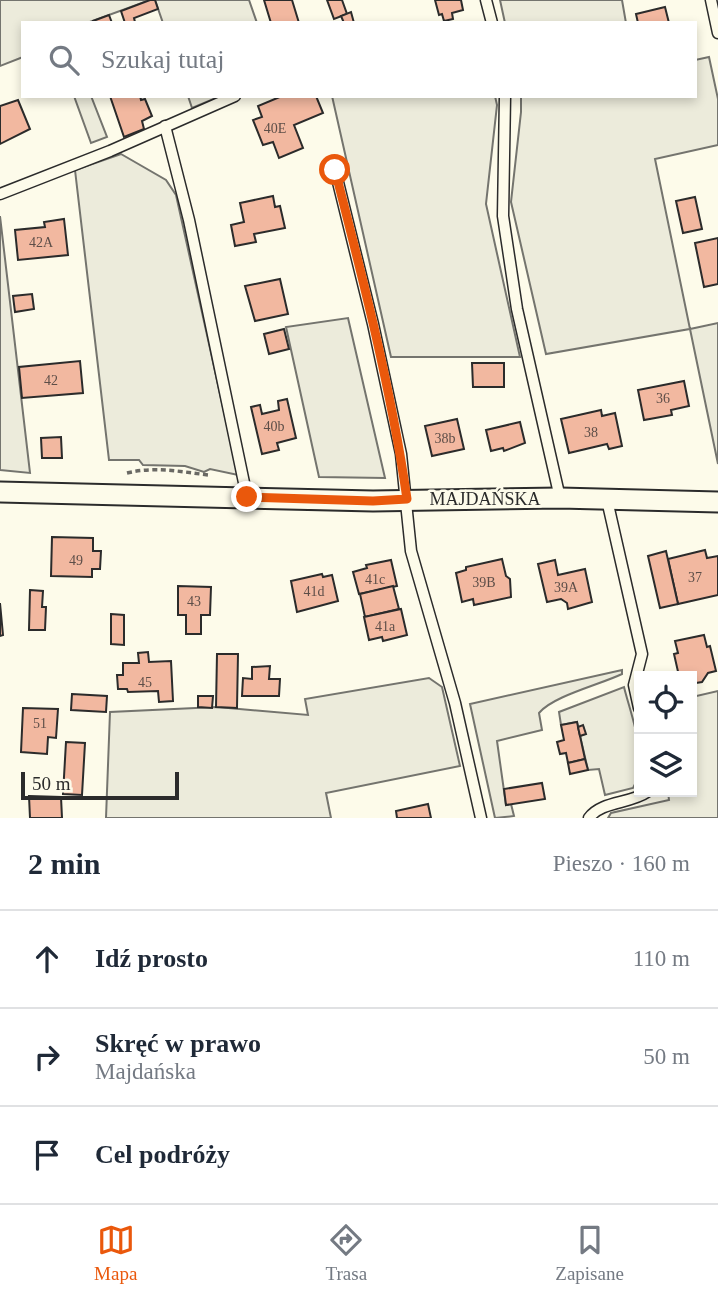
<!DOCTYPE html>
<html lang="pl">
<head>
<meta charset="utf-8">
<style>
  body { margin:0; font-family:Georgia,serif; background:#f6f6f7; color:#1f2937 }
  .controls { position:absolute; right:21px; bottom:21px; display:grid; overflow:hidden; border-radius:0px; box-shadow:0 4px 10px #0003 }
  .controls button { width:63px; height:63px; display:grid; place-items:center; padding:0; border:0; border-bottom:2px solid #e0e1e3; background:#fff; color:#1f2937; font:35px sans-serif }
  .scale { position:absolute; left:21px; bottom:18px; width:158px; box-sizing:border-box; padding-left:7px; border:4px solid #2b2b2b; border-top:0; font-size:19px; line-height:24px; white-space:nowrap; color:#2b2b2b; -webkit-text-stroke:5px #fdfbea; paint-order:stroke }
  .stop { position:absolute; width:21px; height:21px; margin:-16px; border:5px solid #ea580c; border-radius:50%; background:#fff }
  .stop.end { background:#ea580c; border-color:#fff; box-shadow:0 2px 7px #0008 }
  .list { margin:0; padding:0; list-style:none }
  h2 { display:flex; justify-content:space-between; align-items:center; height:91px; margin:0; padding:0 28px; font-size:30px }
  h2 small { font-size:23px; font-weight:400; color:#747a83 }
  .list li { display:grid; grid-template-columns:46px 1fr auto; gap:21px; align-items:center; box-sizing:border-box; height:98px; padding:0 28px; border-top:2px solid #e0e1e3 }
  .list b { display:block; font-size:26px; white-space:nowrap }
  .list p { margin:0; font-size:23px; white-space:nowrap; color:#747a83 }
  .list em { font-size:23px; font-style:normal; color:#747a83 }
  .icon { flex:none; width:38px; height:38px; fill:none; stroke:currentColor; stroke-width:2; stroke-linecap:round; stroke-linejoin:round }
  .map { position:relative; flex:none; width:718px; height:818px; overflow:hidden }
  .search { position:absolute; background:#fff; box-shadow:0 4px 10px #0003; left:21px; right:21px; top:21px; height:77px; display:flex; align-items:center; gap:18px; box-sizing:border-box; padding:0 24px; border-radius:0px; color:#747a83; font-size:26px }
  .sheet { height:385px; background:#fff }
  nav { display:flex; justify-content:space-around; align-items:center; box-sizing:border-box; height:98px; border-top:2px solid #e0e1e3; background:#fff; font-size:19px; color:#747a83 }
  nav a { display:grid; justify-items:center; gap:4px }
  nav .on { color:#ea580c }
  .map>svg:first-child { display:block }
</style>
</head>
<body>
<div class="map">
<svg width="718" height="818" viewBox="0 0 718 818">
  <rect width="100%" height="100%" fill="#fdfbea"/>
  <!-- green -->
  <g fill="#ecebdb" stroke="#74746e" stroke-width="2">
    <polygon points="0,0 150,0 87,23 23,23 23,57 0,66"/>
    <polygon points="155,0 249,0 257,23 163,23"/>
    <polygon points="500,0 622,0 626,23 505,23"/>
    <polygon points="709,57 718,99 718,145 655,159 690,329 718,323 718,464 690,329 546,354 511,202 521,112 521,96 695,96 695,60"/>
    <polygon points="74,96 91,96 107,137 91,143"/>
    <polygon points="188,96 221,96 192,108"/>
    <polygon points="332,96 495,96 497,105 486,204 520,357 391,357"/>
    <polygon points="121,154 166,180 176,195 238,475 210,469 204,472 185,466 143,465 139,460 109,460 75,170"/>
    <polygon points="0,216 30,473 0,470"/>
    <polygon points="348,318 385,478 319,477 286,327"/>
    <path d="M622,670V674C599,685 553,696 539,713L542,730L497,741L506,805L511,804L514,816L495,818L470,704Z"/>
    <polygon points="429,678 442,687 460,766 326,793 331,818 106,818 110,712 217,707 308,715 305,699"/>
    <path d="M624,687C631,716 650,761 633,788L605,795L599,769L588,770L580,736L585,734L583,726L578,727L577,722L561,725L559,712Z"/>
    <polygon points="718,691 718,818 608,818 611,813 669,800 668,792 692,792 692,697"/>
  </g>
  <!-- building -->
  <g fill="#f2b8a0" stroke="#2b2b2b" stroke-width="2">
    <polygon points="150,0 155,0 158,9 134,18 135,22 125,23 121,11"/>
    <polygon points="264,0 292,0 299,23 271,23"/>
    <polygon points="327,0 342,0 347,14 334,19"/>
    <polygon points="435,0 461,0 463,10 452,13 453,19 444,21 442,14 439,15"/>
    <polygon points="665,7 669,23 638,23 636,14"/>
    <polygon points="351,12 354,23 344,23 341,16"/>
    <polygon points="109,15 112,23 93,23 93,21"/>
    <polygon points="110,96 140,96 141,100 145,99 152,116 142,121 144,129 124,137"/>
    <polygon points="282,96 316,96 323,113 294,125 303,148 279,158 273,142 263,145 253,120 262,117 258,106"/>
    <polygon points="18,100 30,129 0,144 0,106"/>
    <polygon points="273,196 275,207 280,206 285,228 254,234 256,242 235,246 231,225 244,222 240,203"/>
    <polygon points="695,197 702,229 683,233 676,201"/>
    <polygon points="64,219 68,255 18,260 15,230 45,227 44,222"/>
    <polygon points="718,238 718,284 704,287 695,243"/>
    <polygon points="280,279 288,314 255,321 245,286"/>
    <polygon points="32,294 34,309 15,312 13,296"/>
    <polygon points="284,329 289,349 269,354 264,334"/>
    <polygon points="80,361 83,393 22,398 19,367"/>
    <polygon points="472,363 504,363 504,387 473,387"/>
    <polygon points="684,381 689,406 671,410 672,415 644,420 638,390"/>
    <polygon points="287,399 296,438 277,443 279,450 262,454 251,407 260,405 262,414 279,410 278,401"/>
    <polygon points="601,410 602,416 615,413 622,446 609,449 607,444 569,453 561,419"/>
    <polygon points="457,419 464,449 432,456 425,426"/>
    <polygon points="520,422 525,443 504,451 503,448 491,451 486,430"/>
    <polygon points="61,437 62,458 42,458 41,438"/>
    <polygon points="52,537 93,538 93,551 101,551 100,569 92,569 92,577 51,576"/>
    <polygon points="705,550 707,558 718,556 718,595 678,604 668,559"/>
    <polygon points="666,551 678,604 660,608 648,556"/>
    <polygon points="502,559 506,576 510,579 511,597 474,605 473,599 462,602 456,573 466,570 466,567"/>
    <polygon points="391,560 397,586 359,594 353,572 367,568 366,565"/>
    <polygon points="555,560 558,575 585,569 592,602 568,609 567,603 561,599 547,602 538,564"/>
    <polygon points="322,574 323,577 332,575 338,601 297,612 291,581"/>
    <polygon points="178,586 211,587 210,615 201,615 201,634 186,634 186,615 178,615"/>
    <polygon points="393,586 399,609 365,617 360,594"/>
    <polygon points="30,590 43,591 42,607 46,607 45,630 29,630"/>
    <polygon points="0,603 3,635 0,636"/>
    <polygon points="401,609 407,635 383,641 382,637 369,640 364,617"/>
    <polygon points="111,614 124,615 124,645 111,644"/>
    <polygon points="704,635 707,647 710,646 716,671 708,673 702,682 696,683 692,682 692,676 679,676 674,654 678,653 675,641"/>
    <polygon points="148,652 149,662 171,661 173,701 159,702 158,691 128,692 127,689 118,689 117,675 123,675 123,663 139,663 138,653"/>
    <polygon points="217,654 238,654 237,708 216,707"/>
    <polygon points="270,666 269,679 280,679 279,696 242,696 243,678 252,679 252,667"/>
    <polygon points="72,694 107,696 106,712 71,710"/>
    <polygon points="198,696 213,696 212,708 198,707"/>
    <polygon points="23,708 58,709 56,738 48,737 47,754 21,752"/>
    <polygon points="577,722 585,759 568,763 566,753 560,754 557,742 564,740 561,725"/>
    <polygon points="583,725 586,734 580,736 578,727"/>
    <polygon points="66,742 85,743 82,795 63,794"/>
    <polygon points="585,759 588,770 570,774 568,763"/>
    <polygon points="542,783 545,799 506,805 504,789"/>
    <polygon points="29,796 61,797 62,818 30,818"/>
    <polygon points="428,804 431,818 397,818 396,811"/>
  </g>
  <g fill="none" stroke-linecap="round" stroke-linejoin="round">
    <defs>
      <g id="lane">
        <polyline points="486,0 492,23"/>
        <polyline points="711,0 718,33"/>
        <polyline points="505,96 503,216 517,309 560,498"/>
        <polyline points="165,126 189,220 247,497"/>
        <polyline points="335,170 373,324 401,454 411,551 455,703 481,818"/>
        <polyline points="0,194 110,151 235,96"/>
        <polyline points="607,500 642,654 634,685 639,708"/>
        <path d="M589,818C601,801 630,804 647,792"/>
      </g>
      <polyline id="street" points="0,492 373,501 560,498 718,502"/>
    </defs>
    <!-- lane casing -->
    <use href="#lane" stroke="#2b2b2b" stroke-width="13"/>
    <!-- street casing -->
    <use href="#street" stroke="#2b2b2b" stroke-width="23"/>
    <!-- path -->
    <path stroke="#6a6964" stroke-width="3.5" stroke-dasharray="5 3.5" stroke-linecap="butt" d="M127,473C156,466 181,472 209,475"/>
    <!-- lane -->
    <use href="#lane" stroke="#fdfbea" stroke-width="10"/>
    <!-- street -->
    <use href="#street" stroke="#fdfbea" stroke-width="19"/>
  </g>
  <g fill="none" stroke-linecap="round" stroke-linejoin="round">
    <!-- route -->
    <path stroke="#ea580c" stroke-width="9" d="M247,497L373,501L407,499C391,388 363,279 335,170"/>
  </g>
  <g text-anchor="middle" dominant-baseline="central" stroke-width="5" stroke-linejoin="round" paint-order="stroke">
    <!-- number labels -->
    <g font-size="14" fill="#5d4e48">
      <text x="275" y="128">40E</text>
      <text x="41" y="242">42A</text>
      <text x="51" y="380">42</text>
      <text x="663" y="398">36</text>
      <text x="274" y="426">40b</text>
      <text x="591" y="432">38</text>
      <text x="445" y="438">38b</text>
      <text x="76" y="560">49</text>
      <text x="695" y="577">37</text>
      <text x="375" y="579">41c</text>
      <text x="484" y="582">39B</text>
      <text x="566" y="587">39A</text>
      <text x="314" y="591">41d</text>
      <text x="194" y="601">43</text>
      <text x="385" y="626">41a</text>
      <text x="145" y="682">45</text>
      <text x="40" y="723">51</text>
    </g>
    <!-- street labels -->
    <g font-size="18" fill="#2b2b2b" stroke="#fdfbea">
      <text x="485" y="499">MAJDAŃSKA</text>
    </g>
  </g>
</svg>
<div class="controls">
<button><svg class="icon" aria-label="locate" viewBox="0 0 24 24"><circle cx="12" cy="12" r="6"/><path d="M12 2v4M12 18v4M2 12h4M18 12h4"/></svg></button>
<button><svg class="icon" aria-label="layers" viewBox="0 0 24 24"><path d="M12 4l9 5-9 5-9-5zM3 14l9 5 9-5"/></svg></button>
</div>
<div class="scale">50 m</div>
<div class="stop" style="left:335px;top:170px"></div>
<div class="stop end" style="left:247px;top:497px"></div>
<div class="search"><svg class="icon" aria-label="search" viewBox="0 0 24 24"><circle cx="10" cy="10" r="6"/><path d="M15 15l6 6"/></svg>Szukaj tutaj</div>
</div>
<section class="sheet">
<h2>2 min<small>Pieszo · 160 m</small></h2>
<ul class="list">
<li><svg class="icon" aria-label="ahead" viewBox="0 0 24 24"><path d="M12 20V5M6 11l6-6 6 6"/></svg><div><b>Idź prosto</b></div><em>110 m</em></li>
<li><svg class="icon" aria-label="right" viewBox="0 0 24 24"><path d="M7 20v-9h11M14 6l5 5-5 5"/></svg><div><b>Skręć w prawo</b><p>Majdańska</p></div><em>50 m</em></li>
<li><svg class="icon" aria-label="arrive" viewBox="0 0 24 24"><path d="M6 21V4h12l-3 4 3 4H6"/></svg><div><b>Cel podróży</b></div></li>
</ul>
</section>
<nav>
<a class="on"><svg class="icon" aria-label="map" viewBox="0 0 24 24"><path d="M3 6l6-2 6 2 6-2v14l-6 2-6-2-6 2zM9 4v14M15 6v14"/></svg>Mapa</a>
<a><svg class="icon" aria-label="directions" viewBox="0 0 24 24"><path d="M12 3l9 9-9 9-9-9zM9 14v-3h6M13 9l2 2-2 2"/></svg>Trasa</a>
<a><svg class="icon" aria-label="saved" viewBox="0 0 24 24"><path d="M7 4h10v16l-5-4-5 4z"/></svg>Zapisane</a>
</nav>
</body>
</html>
